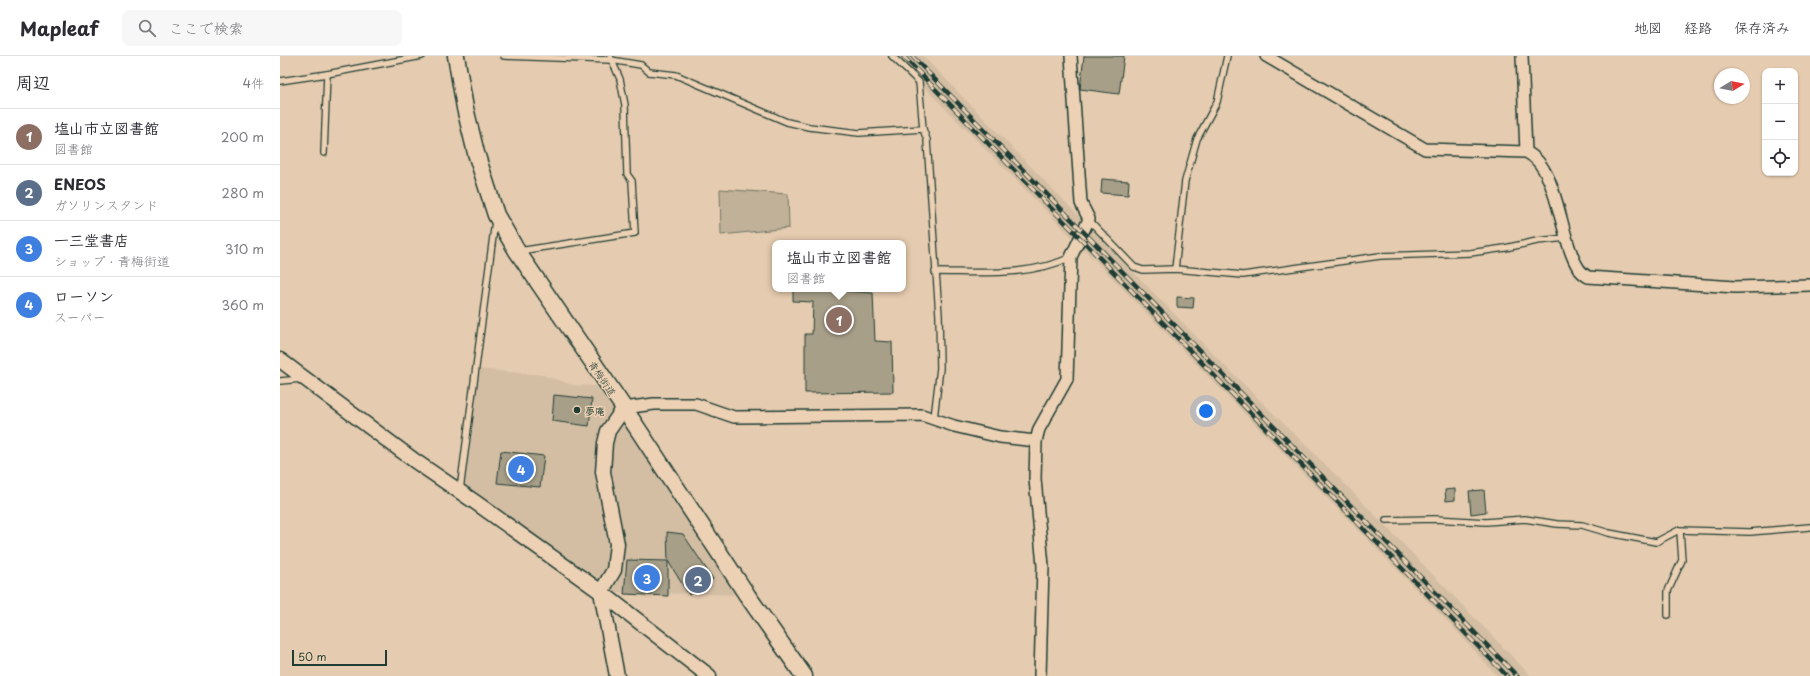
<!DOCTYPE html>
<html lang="ja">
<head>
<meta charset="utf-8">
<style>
  body { margin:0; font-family:"Playpen Sans","Klee One",sans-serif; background:#f7f7f7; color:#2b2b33 }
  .controls { position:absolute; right:12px; top:12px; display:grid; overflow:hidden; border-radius:8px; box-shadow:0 1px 3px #0004 }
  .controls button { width:36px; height:36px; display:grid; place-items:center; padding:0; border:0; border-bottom:1px solid #e1e1e2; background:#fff; color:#2b2b33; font:20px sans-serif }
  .compass { position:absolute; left:1434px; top:12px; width:36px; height:36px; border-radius:50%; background:#fff; box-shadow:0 1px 3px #0004; rotate:80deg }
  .scale { position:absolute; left:12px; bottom:10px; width:95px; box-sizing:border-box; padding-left:4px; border:2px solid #1f3d34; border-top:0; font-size:11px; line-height:14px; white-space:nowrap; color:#1f3d34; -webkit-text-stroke:3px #edd1b4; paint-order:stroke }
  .you { position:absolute; left:926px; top:355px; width:14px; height:14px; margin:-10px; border:3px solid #fff; border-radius:50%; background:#1a73e8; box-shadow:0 0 0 6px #1a73e833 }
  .badge { display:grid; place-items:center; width:26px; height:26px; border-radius:50%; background:#1f3d34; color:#fff; font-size:13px; font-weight:700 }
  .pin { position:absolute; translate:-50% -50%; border:2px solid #fff; box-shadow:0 1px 4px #0006 }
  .popup { position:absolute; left:492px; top:184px; width:134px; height:52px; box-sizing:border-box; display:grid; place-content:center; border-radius:8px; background:#fff; filter:drop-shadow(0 1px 3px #0005); font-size:13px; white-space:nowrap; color:#7c7c81 }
  .popup b { font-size:15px; color:#2b2b33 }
  .popup::after { content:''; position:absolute; left:50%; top:100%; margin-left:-8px; border:8px solid transparent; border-top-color:#fff }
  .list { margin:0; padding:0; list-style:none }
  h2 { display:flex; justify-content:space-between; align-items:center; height:52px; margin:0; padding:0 16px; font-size:17px }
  h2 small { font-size:13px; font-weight:400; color:#7c7c81 }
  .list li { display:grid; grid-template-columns:26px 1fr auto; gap:12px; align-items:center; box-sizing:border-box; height:56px; padding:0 16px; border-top:1px solid #e1e1e2 }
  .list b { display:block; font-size:15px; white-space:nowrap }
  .list p { margin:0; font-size:13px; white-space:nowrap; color:#7c7c81 }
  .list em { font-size:13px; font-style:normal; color:#7c7c81 }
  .icon { flex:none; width:22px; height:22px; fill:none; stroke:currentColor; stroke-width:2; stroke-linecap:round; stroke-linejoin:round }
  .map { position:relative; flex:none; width:1530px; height:620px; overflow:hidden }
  header { display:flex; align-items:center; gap:24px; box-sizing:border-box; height:56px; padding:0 20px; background:#fff; border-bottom:1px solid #e1e1e2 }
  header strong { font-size:19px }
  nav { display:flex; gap:22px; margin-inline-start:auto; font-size:14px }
  .search { width:280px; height:36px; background:#f7f7f7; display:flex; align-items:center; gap:10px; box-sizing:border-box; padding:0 14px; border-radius:8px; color:#7c7c81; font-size:15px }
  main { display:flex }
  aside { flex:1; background:#fff }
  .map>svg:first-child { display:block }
</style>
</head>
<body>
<header>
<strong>Mapleaf</strong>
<div class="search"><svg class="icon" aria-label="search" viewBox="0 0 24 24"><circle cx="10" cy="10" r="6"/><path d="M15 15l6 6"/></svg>ここで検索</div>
<nav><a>地図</a><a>経路</a><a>保存済み</a></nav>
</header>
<main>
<aside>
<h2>周辺<small>4件</small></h2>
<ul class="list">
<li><span class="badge" style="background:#8d6e63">1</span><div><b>塩山市立図書館</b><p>図書館</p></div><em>200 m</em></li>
<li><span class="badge" style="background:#5c6f8a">2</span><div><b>ENEOS</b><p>ガソリンスタンド</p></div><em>280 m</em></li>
<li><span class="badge" style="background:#3f7fe0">3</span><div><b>一三堂書店</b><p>ショップ · 青梅街道</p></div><em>310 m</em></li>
<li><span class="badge" style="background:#3f7fe0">4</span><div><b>ローソン</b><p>スーパー</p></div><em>360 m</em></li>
</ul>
</aside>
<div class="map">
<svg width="1530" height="620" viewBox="0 0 1530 620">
  <rect width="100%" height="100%" fill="#e5cbaf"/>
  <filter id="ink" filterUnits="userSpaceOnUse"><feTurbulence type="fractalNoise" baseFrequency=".025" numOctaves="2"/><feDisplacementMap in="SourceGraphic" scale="8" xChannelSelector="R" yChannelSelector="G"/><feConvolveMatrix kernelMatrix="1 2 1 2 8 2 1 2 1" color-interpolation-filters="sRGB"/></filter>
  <g filter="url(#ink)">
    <!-- built -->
    <g fill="#d3bea4">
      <polygon points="612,0 643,0 943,308 1061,424 1251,620 1217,620 1174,572 802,191 639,26"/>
      <polygon points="198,313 263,319 292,329 314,330 328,328 467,539 321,536 183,429"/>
    </g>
    <!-- green -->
    <polygon fill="#c0b198" stroke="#707766" points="440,133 508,138 509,172 441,179"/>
    <!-- building -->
    <g fill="#a89f89" stroke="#1f3d34">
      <polygon points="804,0 844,0 839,38 800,33"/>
      <polygon points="822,123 849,125 848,139 821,137"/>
      <polygon points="513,233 561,233 561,235 593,237 595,285 612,286 613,336 525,337 525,278 532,278 533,246 513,245"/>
      <polygon points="897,241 914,242 913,252 897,251"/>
      <polygon points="274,339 312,343 309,370 272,365"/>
      <polygon points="221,395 264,400 260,431 217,427"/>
      <polygon points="1175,433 1175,444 1166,445 1165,434"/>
      <polygon points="1204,434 1206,456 1191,458 1189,435"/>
      <polygon points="387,476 403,478 433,523 409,539 388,505"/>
      <polygon points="347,504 388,505 388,540 344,538"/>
    </g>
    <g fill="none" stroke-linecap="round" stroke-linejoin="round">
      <defs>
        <g id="service">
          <polyline points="224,0 331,4 361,9 369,16 396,19 507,66 529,71 579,77 643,73 639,26 612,0"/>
          <polyline points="0,25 47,18 142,0"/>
          <polyline points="643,73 647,84 659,259 660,312 654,362"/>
          <polyline points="44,97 47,18"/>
          <polyline points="809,164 854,211 863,214 895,213 963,219 1100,200 1190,197 1225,192 1257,185 1286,182"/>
          <polyline points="239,195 355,177 352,125 347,118 345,49 340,23 330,0"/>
          <polyline points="895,213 905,125 917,83 937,46 947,0"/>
          <path d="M655,216C699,216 750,221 791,201"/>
          <polyline points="0,325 22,323"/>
          <polyline points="180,434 215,165"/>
          <polyline points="1106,464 1155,463 1206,466 1245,463 1277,468 1302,469 1329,477 1376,486 1399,474 1470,476 1530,471"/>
          <polyline points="1388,559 1388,535 1402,504 1400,475"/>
        </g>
        <g id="minor">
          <path d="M986,0L1145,93L1246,96C1279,111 1279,183 1299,213C1301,216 1305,219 1308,221L1455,231L1530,229"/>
          <polyline points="1242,0 1246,96"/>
          <polyline points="344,352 374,348 416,348 454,361 642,359 674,370 720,381 756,385"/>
          <polyline points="760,620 763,510 755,423 756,385 759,373 787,323 791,201 809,163 801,147 791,0"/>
        </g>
        <g id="tertiary">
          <polyline points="0,304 135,405 195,446 321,536 429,620"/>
          <polyline points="337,620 321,536 334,514 337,488 323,416 325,387 328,375 344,352"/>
        </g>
        <polyline id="secondary" points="176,0 185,52 196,97 216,159 237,195 344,352 467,539 524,620"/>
      </defs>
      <!-- service casing -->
      <use href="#service" stroke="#1f3d34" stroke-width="8"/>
      <!-- minor casing -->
      <use href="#minor" stroke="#1f3d34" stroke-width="14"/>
      <!-- tertiary casing -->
      <use href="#tertiary" stroke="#1f3d34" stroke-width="17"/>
      <!-- secondary casing -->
      <use href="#secondary" stroke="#1f3d34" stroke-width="19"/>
      <!-- service -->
      <use href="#service" stroke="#edd1b4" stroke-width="5.5"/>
      <!-- minor -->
      <use href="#minor" stroke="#edd1b4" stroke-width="11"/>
      <!-- tertiary -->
      <use href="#tertiary" stroke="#edd1b4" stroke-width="14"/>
      <!-- secondary -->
      <use href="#secondary" stroke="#edd1b4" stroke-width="16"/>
      <defs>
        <g id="rail">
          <polyline points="623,0 1227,620"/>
          <polyline points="632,0 1237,620"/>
        </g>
      </defs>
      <!-- rail casing -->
      <use href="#rail" stroke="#1f3d34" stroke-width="4.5"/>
      <!-- rail -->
      <use href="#rail" stroke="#edd1b4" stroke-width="3" stroke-dasharray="9" stroke-linecap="butt"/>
    </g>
  </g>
  <!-- markers -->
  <circle fill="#1f3d34" stroke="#edd1b4" stroke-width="1.5" cx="297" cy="354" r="4"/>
  <g text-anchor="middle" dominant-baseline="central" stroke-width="3" stroke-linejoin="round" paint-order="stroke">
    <!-- street labels -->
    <g font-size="10" fill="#1f3d34" stroke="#edd1b4">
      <text transform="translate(323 322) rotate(56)">青梅街道</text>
    </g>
    <!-- poi labels -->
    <g font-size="10" font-weight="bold" fill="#1f3d34" stroke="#edd1b4" text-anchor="start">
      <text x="305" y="354">夢庵</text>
    </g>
  </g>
</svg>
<div class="controls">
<button>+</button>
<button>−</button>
<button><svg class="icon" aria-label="locate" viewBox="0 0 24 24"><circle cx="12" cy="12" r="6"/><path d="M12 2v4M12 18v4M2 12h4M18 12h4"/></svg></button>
</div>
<svg class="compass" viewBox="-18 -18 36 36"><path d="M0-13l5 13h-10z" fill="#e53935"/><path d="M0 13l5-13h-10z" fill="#7c7c81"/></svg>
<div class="scale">50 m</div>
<div class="you"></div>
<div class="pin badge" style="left:559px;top:264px;background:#8d6e63">1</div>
<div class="popup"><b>塩山市立図書館</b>図書館</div>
<div class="pin badge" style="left:418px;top:524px;background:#5c6f8a">2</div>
<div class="pin badge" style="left:367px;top:522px;background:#3f7fe0">3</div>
<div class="pin badge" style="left:241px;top:413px;background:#3f7fe0">4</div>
</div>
</main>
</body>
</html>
